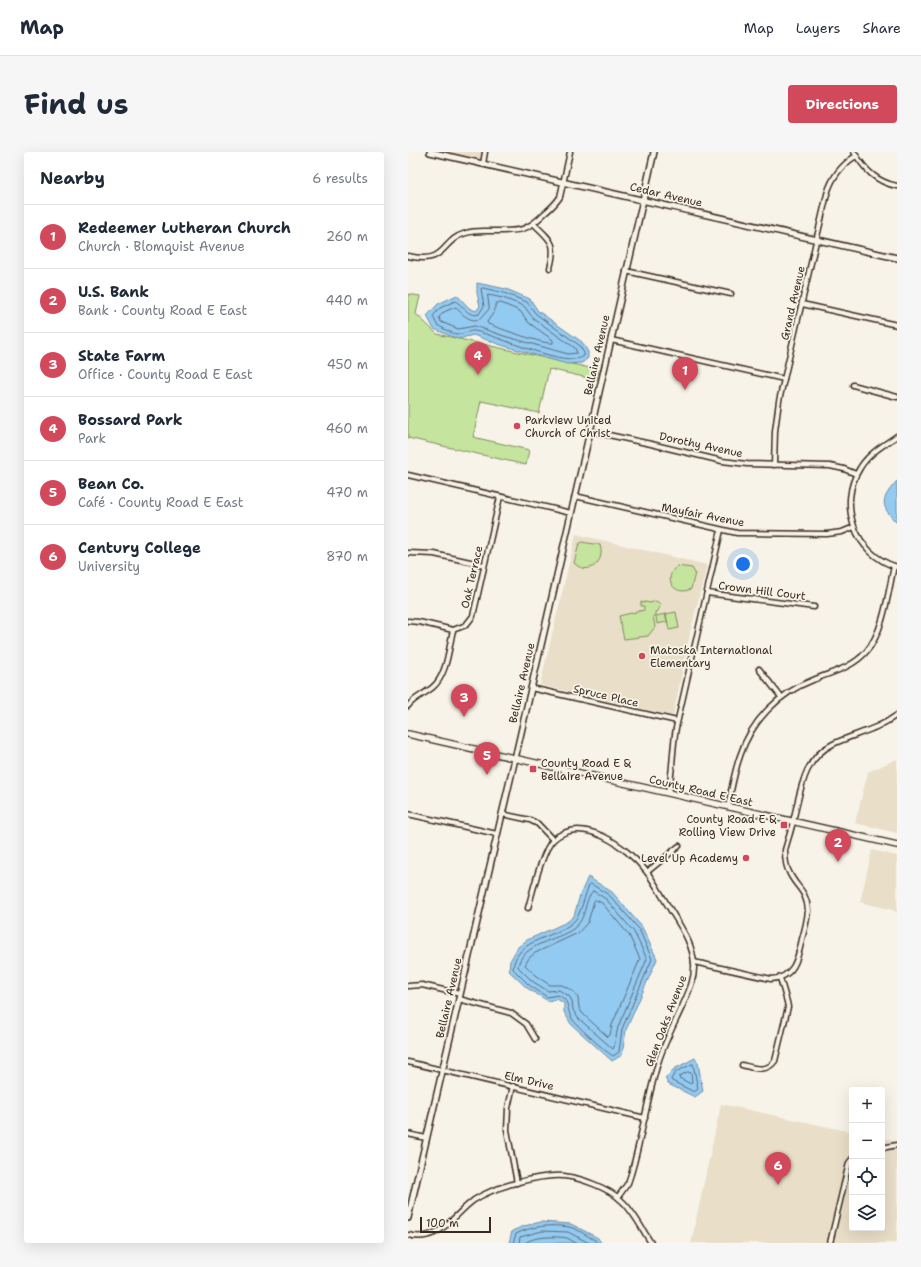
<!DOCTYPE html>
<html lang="en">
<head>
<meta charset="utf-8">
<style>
  body { margin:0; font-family:"Shantell Sans",sans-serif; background:#f6f6f7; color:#1f2937 }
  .controls { position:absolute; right:12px; bottom:12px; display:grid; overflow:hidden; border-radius:4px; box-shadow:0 4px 16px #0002 }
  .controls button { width:36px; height:36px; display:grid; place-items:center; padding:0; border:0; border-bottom:1px solid #e0e1e3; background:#fff; color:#1f2937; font:20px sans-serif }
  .scale { position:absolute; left:12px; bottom:10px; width:71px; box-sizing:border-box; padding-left:4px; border:2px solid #3b2a1e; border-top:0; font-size:11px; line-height:14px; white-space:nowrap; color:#3b2a1e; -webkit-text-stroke:3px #f7f3e8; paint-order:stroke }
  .you { position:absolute; left:335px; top:412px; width:14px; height:14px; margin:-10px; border:3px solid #fff; border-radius:50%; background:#1a73e8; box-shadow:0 0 0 6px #1a73e833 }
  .badge { display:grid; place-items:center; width:26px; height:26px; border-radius:50%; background:#d1495b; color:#fff; font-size:13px; font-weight:700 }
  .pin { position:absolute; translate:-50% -33px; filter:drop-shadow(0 1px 2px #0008) }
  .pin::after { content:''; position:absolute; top:21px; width:14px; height:12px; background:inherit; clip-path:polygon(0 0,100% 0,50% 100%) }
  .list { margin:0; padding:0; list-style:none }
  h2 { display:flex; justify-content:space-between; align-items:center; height:52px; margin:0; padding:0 16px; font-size:17px }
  h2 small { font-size:13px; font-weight:400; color:#747a83 }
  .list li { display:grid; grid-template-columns:26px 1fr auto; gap:12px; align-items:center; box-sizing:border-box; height:64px; padding:0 16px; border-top:1px solid #e0e1e3 }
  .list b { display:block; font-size:15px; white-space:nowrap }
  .list p { margin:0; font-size:13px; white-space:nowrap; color:#747a83 }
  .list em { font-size:13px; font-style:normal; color:#747a83 }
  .icon { flex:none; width:22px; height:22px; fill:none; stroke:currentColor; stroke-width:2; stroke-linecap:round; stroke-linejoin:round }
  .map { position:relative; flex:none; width:489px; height:1091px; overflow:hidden; border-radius:4px }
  header { display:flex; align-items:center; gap:24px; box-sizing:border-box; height:56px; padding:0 20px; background:#fff; border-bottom:1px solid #e0e1e3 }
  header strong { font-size:19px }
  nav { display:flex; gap:22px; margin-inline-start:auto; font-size:14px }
  .intro { display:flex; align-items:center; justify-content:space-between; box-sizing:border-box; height:96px; padding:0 24px }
  h1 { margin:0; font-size:28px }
  .button { padding:10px 18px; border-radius:4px; background:#d1495b; color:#fff; font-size:14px; font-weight:700 }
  main { display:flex; gap:24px; padding:0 24px }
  aside { flex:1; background:#fff; border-radius:4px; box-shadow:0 4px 16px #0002 }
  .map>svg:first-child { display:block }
</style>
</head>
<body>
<header>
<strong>Map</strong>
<nav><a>Map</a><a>Layers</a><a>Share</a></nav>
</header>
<div class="intro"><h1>Find us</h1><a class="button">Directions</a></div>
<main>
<aside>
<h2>Nearby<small>6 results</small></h2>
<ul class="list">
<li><span class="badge">1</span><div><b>Redeemer Lutheran Church</b><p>Church · Blomquist Avenue</p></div><em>260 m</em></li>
<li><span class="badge">2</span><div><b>U.S. Bank</b><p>Bank · County Road E East</p></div><em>440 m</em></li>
<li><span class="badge">3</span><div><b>State Farm</b><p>Office · County Road E East</p></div><em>450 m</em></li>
<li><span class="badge">4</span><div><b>Bossard Park</b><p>Park</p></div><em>460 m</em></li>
<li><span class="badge">5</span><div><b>Bean Co.</b><p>Café · County Road E East</p></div><em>470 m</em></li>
<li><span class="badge">6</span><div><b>Century College</b><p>University</p></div><em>870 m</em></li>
</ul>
</aside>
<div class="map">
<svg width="489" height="1091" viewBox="0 0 489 1091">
  <rect width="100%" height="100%" fill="#f7f3e8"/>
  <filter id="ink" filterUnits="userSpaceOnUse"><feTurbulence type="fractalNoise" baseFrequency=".025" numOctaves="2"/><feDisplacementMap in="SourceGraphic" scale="8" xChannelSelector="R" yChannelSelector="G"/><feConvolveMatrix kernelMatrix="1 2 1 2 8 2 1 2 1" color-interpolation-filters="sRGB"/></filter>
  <g filter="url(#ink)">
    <!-- built -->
    <g fill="#e9dec8">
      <polygon points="23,0 77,0 75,12"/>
      <polygon points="168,382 299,413 283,477 265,564 132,533"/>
      <polygon points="489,607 489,681 447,671 460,620"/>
      <polygon points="464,698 489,704 489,761 485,758 452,750"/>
      <polygon points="313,952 444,980 444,1076 474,1076 474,986 489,989 489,1091 283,1091"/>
    </g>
    <!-- green -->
    <g fill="#c5e59e" stroke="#80885e">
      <polygon points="0,142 12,144 8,162 29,182 191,218 189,228 141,217 131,261 73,249 65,285 121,298 118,313 0,286"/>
      <path d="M174,390L192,393C198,410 180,425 166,411L171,392Z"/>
      <path d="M269,414L284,416L287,421L283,437C266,445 254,426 269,414Z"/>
      <polygon points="248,449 251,451 252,454 250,459 247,460 247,464 245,464 247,475 240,484 216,487 211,464 236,458 236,454 233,454 233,450 236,451 237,450 242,451"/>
      <polygon points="268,460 271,476 261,478 258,462"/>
      <polygon points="257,462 259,470 249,472 248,464"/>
    </g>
    <!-- water -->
    <g fill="#93caf2" stroke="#708a9d">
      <polygon points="69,131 98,137 122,147 130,159 174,190 180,200 180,206 174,211 159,212 93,193 65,183 50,187 26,177 19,164 30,152 49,143 61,156 68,159 72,154 69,141"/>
      <path d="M489,329V371C471,353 473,347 489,329Z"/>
      <polygon points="180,725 204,740 234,775 249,807 218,878 214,903 204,909 163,872 156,860 156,851 149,847 140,849 119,836 101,819 102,809 110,795 119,788 159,770 166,764 172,743"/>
      <polygon points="287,906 290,911 295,939 287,945 260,932 257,926 266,917"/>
      <polygon points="133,1070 163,1072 190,1086 193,1091 101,1091 104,1079 116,1074"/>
    </g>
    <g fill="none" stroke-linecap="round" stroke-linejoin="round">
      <!-- shore -->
      <g stroke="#5e6a73" stroke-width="1">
        <path d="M75,136L96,141L119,150L128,162L171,193L176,201V204C160,217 88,183 67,179C62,178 57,182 52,182C45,183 35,176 29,173L25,164L32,156L47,149C55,153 60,166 71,162L76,154L73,137Z"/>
        <path d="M80,143L95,146L116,154L125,166L167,196L169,201L160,202L96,184L67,174L50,177L33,170L31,165L36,160L47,155C54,161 61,171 72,167L81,157Z"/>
        <path d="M88,151H93L112,159L121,171L145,188V191C137,193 91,176 80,172L79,170L86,160Z"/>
        <path d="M183,732L201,743L231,777L244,807L214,877L211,900L205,904C198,900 170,875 165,868C157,857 164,850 150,843L139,845L121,833L105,817C108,784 150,788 168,767C172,763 178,740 181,733Z"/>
        <path d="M185,739L198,747L226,780L239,807L210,875L206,895L205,897L170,866L165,858L164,849L161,844L151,838L140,839L124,829L110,815C113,792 150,788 165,777C180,766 175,749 185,739Z"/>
        <polygon points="188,748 194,751 221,783 232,807 204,873 202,883 200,885 175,862 171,856 170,846 165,839 154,833 142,833 128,824 117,813 121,806 127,801 170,781 180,770 186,749"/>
        <polygon points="285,912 290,937 286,940 264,929 263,927 268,920"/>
        <polygon points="280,920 283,921 284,931 283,932 271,926 272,924"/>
        <path d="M105,1091L108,1082C124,1074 143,1072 161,1075C170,1077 179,1084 187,1088L188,1091"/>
        <polyline points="111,1091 112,1085 134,1079 160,1080 181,1091"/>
        <path d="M117,1091C125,1084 149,1084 159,1086C162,1087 165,1090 168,1091"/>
      </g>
      <defs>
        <g id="minor">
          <path d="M446,0C457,18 468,30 489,34"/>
          <polyline points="75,12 77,0"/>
          <path d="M126,72C143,89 149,90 142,116"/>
          <path d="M0,104C40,113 31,89 58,81C67,78 76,79 85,79C112,79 118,80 137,61C143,56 148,51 152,45L162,0"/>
          <polyline points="218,119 323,142"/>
          <polyline points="394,152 489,173"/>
          <polyline points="203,188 376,227"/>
          <polyline points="445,233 489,245"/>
          <polyline points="182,279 243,292 314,309 339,312 422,314 436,317 448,322"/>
          <path d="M489,284C476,293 461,301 452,316C429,352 447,403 489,415"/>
          <path d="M366,313L367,279L371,249L419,42C424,25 433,13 448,4"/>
          <polyline points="0,323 163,361"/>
          <polyline points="167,344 329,381 419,382 434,380 446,375"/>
          <polyline points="0,401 26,402 76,413"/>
          <polyline points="299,441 406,455"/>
          <polyline points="0,469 11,470 45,478"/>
          <polyline points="45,478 58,473 65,464 92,345"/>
          <polyline points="351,517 373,545"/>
          <polyline points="123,536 269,569"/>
          <path d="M0,554C7,545 17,542 25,535C39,523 41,495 45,478"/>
          <path d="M260,641C265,620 264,598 268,576L313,378"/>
          <path d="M320,655C323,638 326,621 332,604C343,569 371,541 405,528C424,520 444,516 458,500C476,479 480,441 486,414"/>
          <polyline points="0,662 89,682"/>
          <polyline points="94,662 122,668 130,672 145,688"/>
          <polyline points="239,720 271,694"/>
          <path d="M120,756C125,739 134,699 145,688C174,661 219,695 238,719C247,730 254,745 262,757C272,774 285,791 286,812C287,828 280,841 274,855C266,873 256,891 250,911C239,947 234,985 223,1022L220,1031L210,1045"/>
          <path d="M286,810L363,827C387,826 390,805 394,787C397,777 399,768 400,759C399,738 388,736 381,720C377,713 377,705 377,698C380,687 384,676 386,665C393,637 396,606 425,592C448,581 467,579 489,563"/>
          <polyline points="0,834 14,833 52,842"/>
          <polyline points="51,847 103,861 118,872 127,887"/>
          <polyline points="0,910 237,966"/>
          <path d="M334,913C346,916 358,921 367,909L380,855L379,850L372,826"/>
          <polyline points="105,934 100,956 99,978 109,1031"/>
          <polyline points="0,982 18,986"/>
          <polyline points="474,996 489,993"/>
          <path d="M0,1083C32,1091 44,1064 66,1048C85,1035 133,1022 156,1024C173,1026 201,1036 214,1049C226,1060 234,1077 243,1091"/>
          <polyline points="422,1091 441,1011 444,1007"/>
        </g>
        <g id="tertiary">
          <polyline points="22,0 489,106"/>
          <polyline points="0,1066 109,598 246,0"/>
        </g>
        <polyline id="secondary" points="0,582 489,693"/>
      </defs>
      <!-- minor casing -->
      <use href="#minor" stroke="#3b2a1e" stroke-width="7"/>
      <!-- tertiary casing -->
      <use href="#tertiary" stroke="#3b2a1e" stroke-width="8"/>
      <!-- secondary casing -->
      <use href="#secondary" stroke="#3b2a1e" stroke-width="8"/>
      <!-- minor -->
      <use href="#minor" stroke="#f7f3e8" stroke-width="4"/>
      <!-- tertiary -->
      <use href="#tertiary" stroke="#f7f3e8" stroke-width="5"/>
      <!-- secondary -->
      <use href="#secondary" stroke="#f7f3e8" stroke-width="5.5"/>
    </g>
  </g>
  <!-- markers -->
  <g fill="#d1495b" stroke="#f7f3e8" stroke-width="1.5">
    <circle cx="109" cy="274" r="4"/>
    <circle cx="234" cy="504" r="4"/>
    <rect x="121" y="613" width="8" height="8" rx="2"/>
    <rect x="372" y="669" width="8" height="8" rx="2"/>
    <circle cx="338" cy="706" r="4"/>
  </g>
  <g text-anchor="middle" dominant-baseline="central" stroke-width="3.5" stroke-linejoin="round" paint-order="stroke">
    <!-- street labels -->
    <g font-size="11" fill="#3b2a1e" stroke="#f7f3e8">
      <text transform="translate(258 43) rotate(13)">Cedar Avenue</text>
      <text transform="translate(385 151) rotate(-77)">Grand Avenue</text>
      <text transform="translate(189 203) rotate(-77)">Bellaire Avenue</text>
      <text transform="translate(293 293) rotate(12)">Dorothy Avenue</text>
      <text transform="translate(295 363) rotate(11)">Mayfair Avenue</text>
      <text transform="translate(64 425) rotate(-77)">Oak Terrace</text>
      <text transform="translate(354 439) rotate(7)">Crown Hill Court</text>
      <text transform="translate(114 531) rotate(-77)">Bellaire Avenue</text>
      <text transform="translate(198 544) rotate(13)">Spruce Place</text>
      <text transform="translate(293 639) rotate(13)">County Road E East</text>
      <text transform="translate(41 846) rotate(-77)">Bellaire Avenue</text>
      <text transform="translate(258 869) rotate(-69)">Glen Oaks Avenue</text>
      <text transform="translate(121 929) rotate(13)">Elm Drive</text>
    </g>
    <!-- poi labels -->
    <g font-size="11" fill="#3b2a1e" stroke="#f7f3e8" text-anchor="start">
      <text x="117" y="268">Parkview United<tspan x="117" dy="13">Church of Christ</tspan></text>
      <text x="242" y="498">Matoska International<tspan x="242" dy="13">Elementary</tspan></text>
      <text x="133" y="611">County Road E &amp;<tspan x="133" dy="13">Bellaire Avenue</tspan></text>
      <text x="368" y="667" text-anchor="end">County Road E &amp;<tspan x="368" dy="13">Rolling View Drive</tspan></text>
      <text x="330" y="706" text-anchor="end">Level Up Academy</text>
    </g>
  </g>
</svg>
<div class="controls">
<button>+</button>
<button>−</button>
<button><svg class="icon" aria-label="locate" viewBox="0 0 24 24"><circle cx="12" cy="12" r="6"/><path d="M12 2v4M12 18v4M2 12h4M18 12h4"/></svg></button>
<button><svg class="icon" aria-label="layers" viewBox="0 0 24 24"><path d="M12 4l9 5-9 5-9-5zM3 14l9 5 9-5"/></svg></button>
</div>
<div class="scale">100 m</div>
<div class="you"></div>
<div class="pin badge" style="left:277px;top:238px">1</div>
<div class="pin badge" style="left:430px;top:710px">2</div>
<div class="pin badge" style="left:56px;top:565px">3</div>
<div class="pin badge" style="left:70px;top:223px">4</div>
<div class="pin badge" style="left:79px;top:623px">5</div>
<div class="pin badge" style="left:370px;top:1033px">6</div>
</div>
</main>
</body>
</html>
